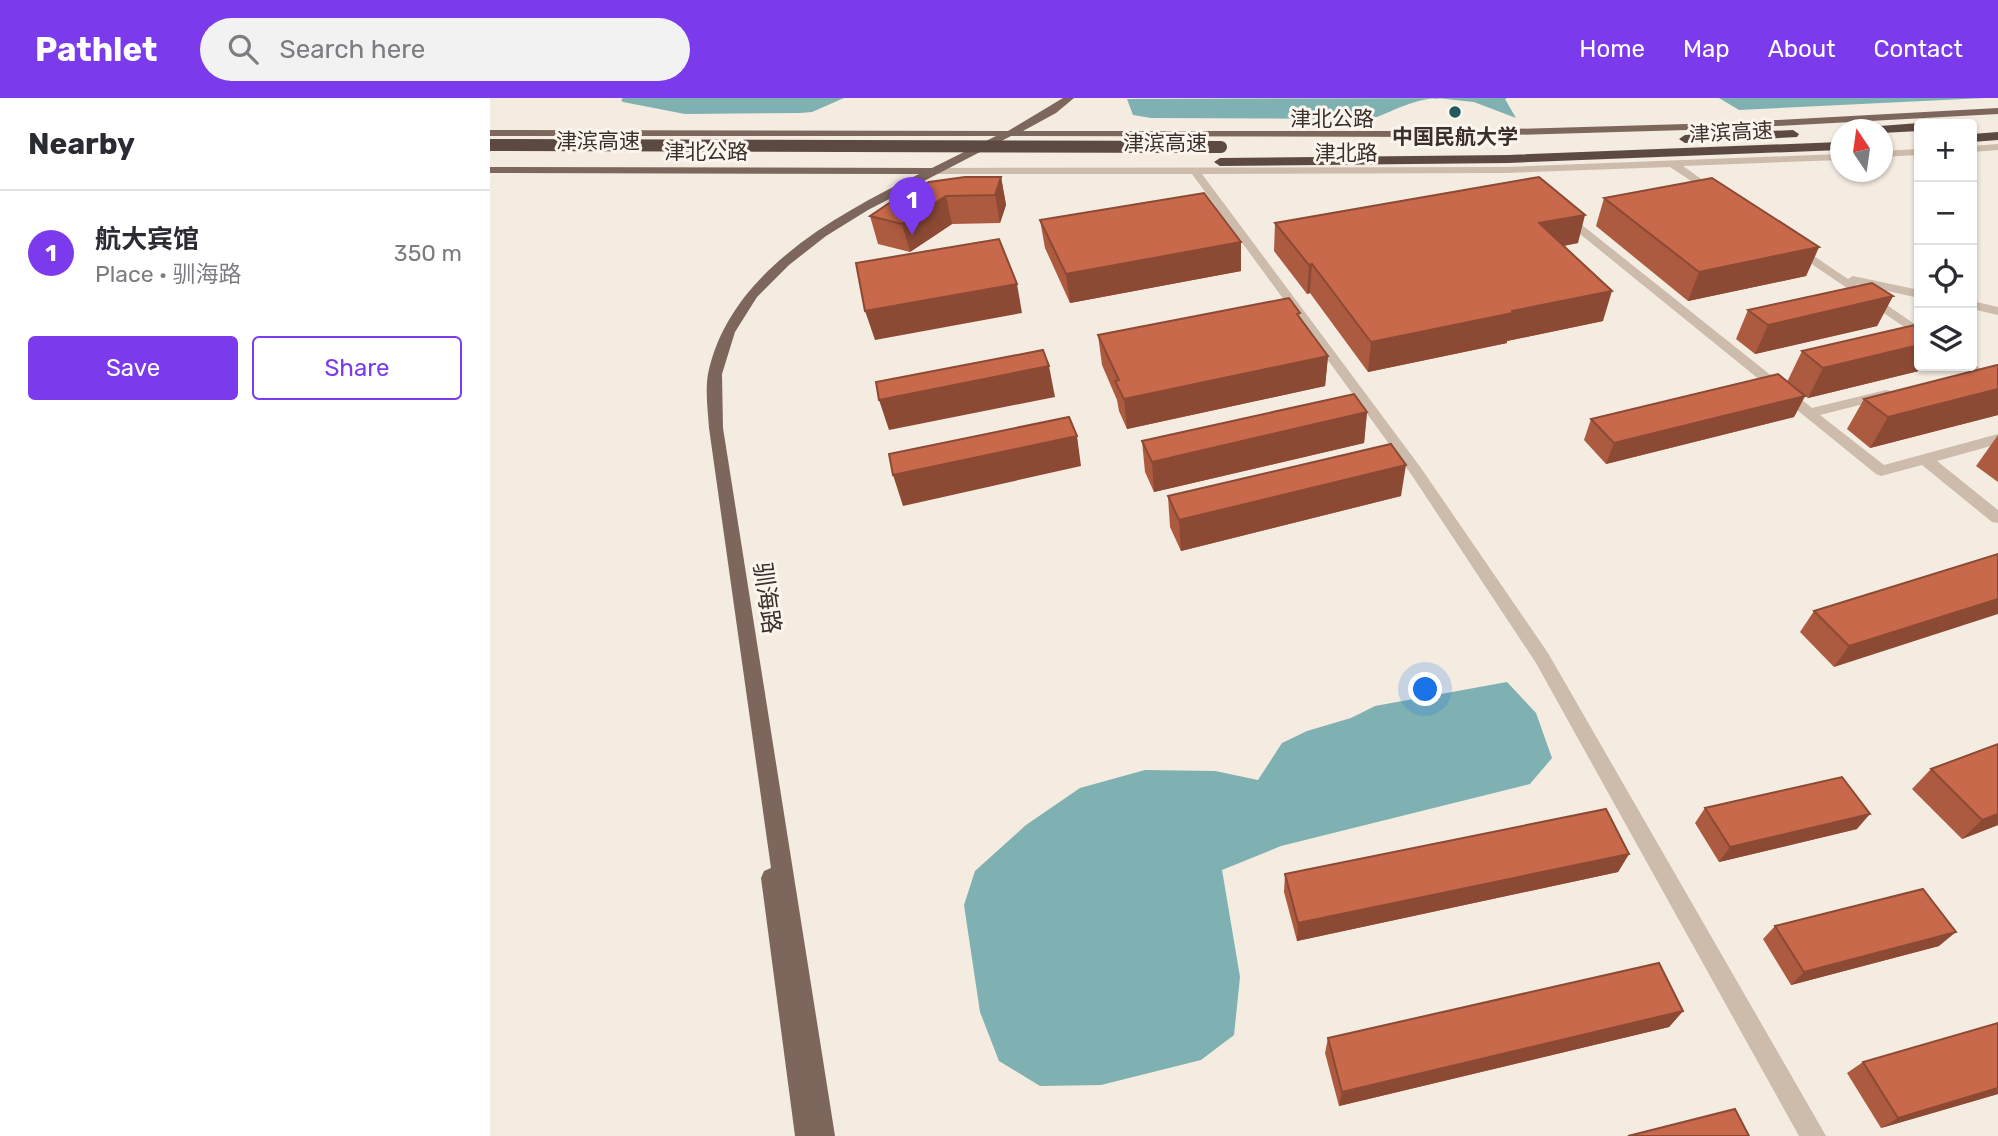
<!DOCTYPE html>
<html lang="en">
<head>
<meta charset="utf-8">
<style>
  body { margin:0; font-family:Rubik,"Noto Sans SC",sans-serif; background:#f2f2f3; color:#2b2b33 }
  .controls { position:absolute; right:21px; top:21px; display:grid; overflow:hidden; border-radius:7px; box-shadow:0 2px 5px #0004 }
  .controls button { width:63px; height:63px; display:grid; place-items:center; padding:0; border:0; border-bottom:2px solid #e1e1e2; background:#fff; color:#2b2b33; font:35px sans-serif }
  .compass { position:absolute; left:1340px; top:21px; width:63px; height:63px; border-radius:50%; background:#fff; box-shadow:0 2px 5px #0004; rotate:347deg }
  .you { position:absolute; left:936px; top:592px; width:24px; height:24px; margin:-18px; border:5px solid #fff; border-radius:50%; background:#1a73e8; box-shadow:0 0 0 10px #1a73e833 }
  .badge { display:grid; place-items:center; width:46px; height:46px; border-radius:50%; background:#7c3aed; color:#fff; font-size:23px; font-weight:700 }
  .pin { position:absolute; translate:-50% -58px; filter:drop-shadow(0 2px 4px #0008) }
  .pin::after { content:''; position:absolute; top:37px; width:24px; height:21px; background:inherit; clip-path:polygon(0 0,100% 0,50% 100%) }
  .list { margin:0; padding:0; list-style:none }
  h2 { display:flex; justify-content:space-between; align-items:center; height:91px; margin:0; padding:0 28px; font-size:30px }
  h2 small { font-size:23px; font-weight:400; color:#7c7c81 }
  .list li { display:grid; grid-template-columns:46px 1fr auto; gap:21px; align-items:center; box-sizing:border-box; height:126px; padding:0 28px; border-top:2px solid #e1e1e2 }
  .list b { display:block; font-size:26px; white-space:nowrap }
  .list p { margin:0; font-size:23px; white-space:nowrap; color:#7c7c81 }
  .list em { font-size:23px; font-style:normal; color:#7c7c81 }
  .actions { display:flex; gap:14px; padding:21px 28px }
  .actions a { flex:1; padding:16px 0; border:2px solid #7c3aed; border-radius:7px; text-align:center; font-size:24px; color:#7c3aed }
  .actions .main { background:#7c3aed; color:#fff }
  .icon { flex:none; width:38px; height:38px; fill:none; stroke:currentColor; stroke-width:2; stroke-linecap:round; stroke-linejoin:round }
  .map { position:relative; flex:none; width:1508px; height:1038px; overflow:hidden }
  header { display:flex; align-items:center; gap:42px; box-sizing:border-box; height:98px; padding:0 35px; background:#7c3aed; color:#fff }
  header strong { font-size:33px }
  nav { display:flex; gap:38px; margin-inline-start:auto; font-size:24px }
  .search { width:490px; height:63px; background:#f2f2f3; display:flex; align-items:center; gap:18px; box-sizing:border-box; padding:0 24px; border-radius:38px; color:#7c7c81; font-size:26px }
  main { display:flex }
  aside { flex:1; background:#fff }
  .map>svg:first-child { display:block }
</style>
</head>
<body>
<header>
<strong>Pathlet</strong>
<div class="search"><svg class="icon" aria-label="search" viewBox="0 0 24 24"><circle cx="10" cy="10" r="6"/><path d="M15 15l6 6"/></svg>Search here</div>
<nav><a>Home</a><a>Map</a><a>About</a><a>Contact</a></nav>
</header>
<main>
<aside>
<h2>Nearby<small></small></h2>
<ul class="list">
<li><span class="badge">1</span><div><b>航大宾馆</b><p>Place · 驯海路</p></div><em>350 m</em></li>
</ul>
<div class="actions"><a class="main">Save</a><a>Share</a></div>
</aside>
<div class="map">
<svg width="1508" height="1038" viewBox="0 0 1508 1038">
  <rect width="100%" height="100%" fill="#f4ebe1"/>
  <!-- water -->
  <g fill="#7fb0b2">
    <polygon points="133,0 354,0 322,14 310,15 195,16 133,4 131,2"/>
    <path d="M946,0C921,2 904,13 881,21L661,20L643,17L637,1L1017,0L1015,1L1026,20L984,4Z"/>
    <polygon points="1229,0 1495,0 1249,12"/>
    <polygon points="1017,584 1046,615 1062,660 1040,686 791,748 732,772 750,879 744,937 711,962 611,987 550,988 509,963 490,914 474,807 485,773 536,727 590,690 655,672 725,673 768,682 792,645 817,633 861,620 885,608"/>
  </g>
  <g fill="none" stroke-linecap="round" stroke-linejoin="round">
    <!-- minor -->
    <g fill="#cdbbac" fill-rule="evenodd">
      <polygon points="1508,46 1508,52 1482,54 1482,48"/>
      <polygon points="1429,51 1429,57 1392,59 1392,53"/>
      <polygon points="1350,56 1350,62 1193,68 1231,95 1232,97 1227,100 1180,69 1016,75 712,76 931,370 1058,555 1336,1038 1309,1038 1046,565 921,376 702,76 445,76 440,73 445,70 1016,69"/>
      <polygon points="1069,115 1077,115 1322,310 1396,292 1401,293 1401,299 1330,317 1394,367 1508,336 1508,346 1447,363 1508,412 1508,425 1502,424 1432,367 1391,378 1386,376 1069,119"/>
      <polygon points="1301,148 1309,148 1358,181 1363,178 1429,192 1429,200 1366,186 1429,229 1429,239 1301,152"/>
      <polygon points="1482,203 1508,209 1508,217 1482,211"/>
      <polygon points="1482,265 1508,282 1508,292 1470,268 1482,268"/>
    </g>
    <!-- major -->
    <path fill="#7d675c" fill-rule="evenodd" d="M573,0H584L566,15L533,33H951L1231,25L1508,10V16L1231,31L951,39L521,38L378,112L336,138L299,167L267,199L245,234L232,276L233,330L345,1038H305L271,780L274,773L281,770L219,330C218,313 215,293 218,276C239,175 344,118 429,76L0,75V69L442,70L506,38H0V32L518,33Z"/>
    <!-- highway -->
    <g fill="#5c4a42" fill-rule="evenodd">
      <polygon points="1429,25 1432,26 1429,26 1429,33 1392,35 1392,32 1384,32 1390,28"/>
      <polygon points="1303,32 1309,36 1307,39 1195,45 1189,41 1195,37"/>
      <polygon points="1508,34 1508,42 1482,44 1482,36"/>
      <polygon points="1350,44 1350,52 1018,65 730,68 724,64 730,60 1018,57"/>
    </g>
    <!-- highway-bridge -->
    <polyline stroke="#5c4a42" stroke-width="12" points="0,47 731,49"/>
  </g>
  <!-- wall -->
  <g fill="#ac5a40">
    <polygon points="511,79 516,107 510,125 462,126 420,154 388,146 380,118"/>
    <polygon points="1114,100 1329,149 1316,178 1198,203 1106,128"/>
    <polygon points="550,122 751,144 751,173 580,205 555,150"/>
    <polygon points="785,125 1088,145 1073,148 1113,223 1017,243 1017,245 878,274 820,195 817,196 784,153"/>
    <polygon points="1403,198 1387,228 1265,256 1246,241 1258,212"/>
    <polygon points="810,220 838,258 835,288 637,331 629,313 627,302 612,267 608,237"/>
    <polygon points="1312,253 1445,269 1318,300 1315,298 1304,319 1116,366 1094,342 1101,321 1297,284"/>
    <polygon points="1508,267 1508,317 1380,350 1357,331 1374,301"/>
    <polygon points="877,314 874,345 664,394 655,374 652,343"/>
    <polygon points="1508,337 1508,384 1486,368"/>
    <polygon points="678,398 911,398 691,453 680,429"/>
    <polygon points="1508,456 1344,569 1310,534 1324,513"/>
    <polygon points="1441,671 1508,727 1472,741 1422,691"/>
    <polygon points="1215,710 1367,731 1229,764 1205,725"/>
    <polygon points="1139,756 1128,774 807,843 794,794 795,776"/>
    <polygon points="1285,828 1449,848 1301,887 1273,841"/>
    <polygon points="1193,913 1179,929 849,1008 835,955 838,940"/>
    <polygon points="1508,925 1508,996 1391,1030 1357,975 1373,964"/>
  </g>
  <!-- shaded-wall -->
  <g fill="#8c4a34">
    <polygon points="511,79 516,107 510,125 505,97"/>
    <polygon points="456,98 462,126 420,154 412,126"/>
    <polygon points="1095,117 1088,145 1043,154 1049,125"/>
    <polygon points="751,144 751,173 580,205 576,176"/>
    <polygon points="1329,149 1316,178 1198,203 1209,174"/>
    <polygon points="822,166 820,195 817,196 819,167"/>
    <polygon points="527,186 532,215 385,242 375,213"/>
    <polygon points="1122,193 1113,223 1017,243 1017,245 878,274 881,244 1022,213"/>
    <polygon points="1403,198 1387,228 1265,256 1278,227"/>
    <polygon points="1429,247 1429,268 1445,268 1445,269 1318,300 1333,270"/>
    <polygon points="838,258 835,288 637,331 634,301"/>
    <polygon points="559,268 565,299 399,332 389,302"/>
    <polygon points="1508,291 1508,317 1380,350 1398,319"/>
    <polygon points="1315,298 1304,319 1116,366 1124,345"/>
    <polygon points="877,314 874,345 664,394 662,364"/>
    <polygon points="587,338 591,368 413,408 403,377"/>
    <polygon points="916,367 911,398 691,453 689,422"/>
    <polygon points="1508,501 1508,516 1344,569 1359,548"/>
    <polygon points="1380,716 1367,731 1229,764 1240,749"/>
    <polygon points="1508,716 1508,727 1472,741 1492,722"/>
    <polygon points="1139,756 1128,774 807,843 808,825"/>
    <polygon points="1466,834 1449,848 1301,887 1314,874"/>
    <polygon points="1193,913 1179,929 849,1008 852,994"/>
    <polygon points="1508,990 1508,996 1391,1030 1408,1020"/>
  </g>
  <!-- building -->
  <g fill="#c8694b" stroke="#8c4a34" stroke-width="2">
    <polygon points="475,79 511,79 505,97 456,98 412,126 380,118 411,97 439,84"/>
    <polygon points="1049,79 1095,117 1049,125 1122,193 1022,213 1023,215 881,244 822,166 819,167 785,125"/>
    <polygon points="1222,80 1329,149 1209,174 1114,100"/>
    <polygon points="714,95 751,144 576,176 550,122"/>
    <polygon points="509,141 527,186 375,213 366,165"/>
    <polygon points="1382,185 1403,198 1278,227 1258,212"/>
    <polygon points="799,200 810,215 807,216 838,258 634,301 625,283 629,282 608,237"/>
    <polygon points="1429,226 1429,247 1333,270 1312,253"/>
    <polygon points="553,252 559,268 389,302 386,284"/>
    <polygon points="1507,267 1508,267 1508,291 1398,319 1374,301"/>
    <polygon points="1288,276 1315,298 1124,345 1101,321"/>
    <polygon points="864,296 877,314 662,364 652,343"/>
    <polygon points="579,319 587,338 403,377 399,356"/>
    <polygon points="901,346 916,367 689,422 678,398"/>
    <polygon points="1508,456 1508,501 1359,548 1324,513"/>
    <polygon points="1508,646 1508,716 1492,722 1441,671"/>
    <polygon points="1352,679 1380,716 1240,749 1215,710"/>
    <polygon points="1116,711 1139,756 808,825 795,776"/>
    <polygon points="1433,791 1466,834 1314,874 1285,828"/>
    <polygon points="1169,865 1193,913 852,994 838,940"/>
    <polygon points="1508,925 1508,990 1408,1020 1373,964"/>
    <polygon points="1245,1011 1259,1038 1138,1038"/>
  </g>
  <!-- markers -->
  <circle fill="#1f5a5e" stroke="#fbf5ee" stroke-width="2.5" cx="965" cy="14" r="7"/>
  <g text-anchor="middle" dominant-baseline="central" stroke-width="6" stroke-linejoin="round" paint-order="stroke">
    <!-- far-street labels -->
    <g font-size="21" fill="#3b302b" stroke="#fbf5ee">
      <text x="842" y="20">津北公路</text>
      <text transform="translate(1241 34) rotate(-3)">津滨高速</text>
      <text x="108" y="42">津滨高速</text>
      <text x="675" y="44">津滨高速</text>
      <text x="216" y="53">津北公路</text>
      <text x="856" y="54">津北路</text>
    </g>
    <!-- far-poi labels -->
    <g font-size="21" font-weight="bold" fill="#3b302b" stroke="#fbf5ee">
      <text x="965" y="38">中国民航大学</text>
    </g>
    <!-- street labels -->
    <g font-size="24" fill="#3b302b" stroke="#fbf5ee">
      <text transform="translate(277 500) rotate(82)">驯海路</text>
    </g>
  </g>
</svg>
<div class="controls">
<button>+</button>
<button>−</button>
<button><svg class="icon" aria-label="locate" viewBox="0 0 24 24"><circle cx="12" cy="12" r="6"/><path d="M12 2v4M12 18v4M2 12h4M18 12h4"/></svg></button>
<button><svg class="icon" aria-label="layers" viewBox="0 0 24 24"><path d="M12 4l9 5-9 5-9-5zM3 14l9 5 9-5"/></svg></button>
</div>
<svg class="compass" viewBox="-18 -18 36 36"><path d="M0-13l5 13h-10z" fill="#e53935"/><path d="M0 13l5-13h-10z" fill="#7c7c81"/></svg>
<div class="you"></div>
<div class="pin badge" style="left:422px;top:137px">1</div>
</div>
</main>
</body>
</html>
